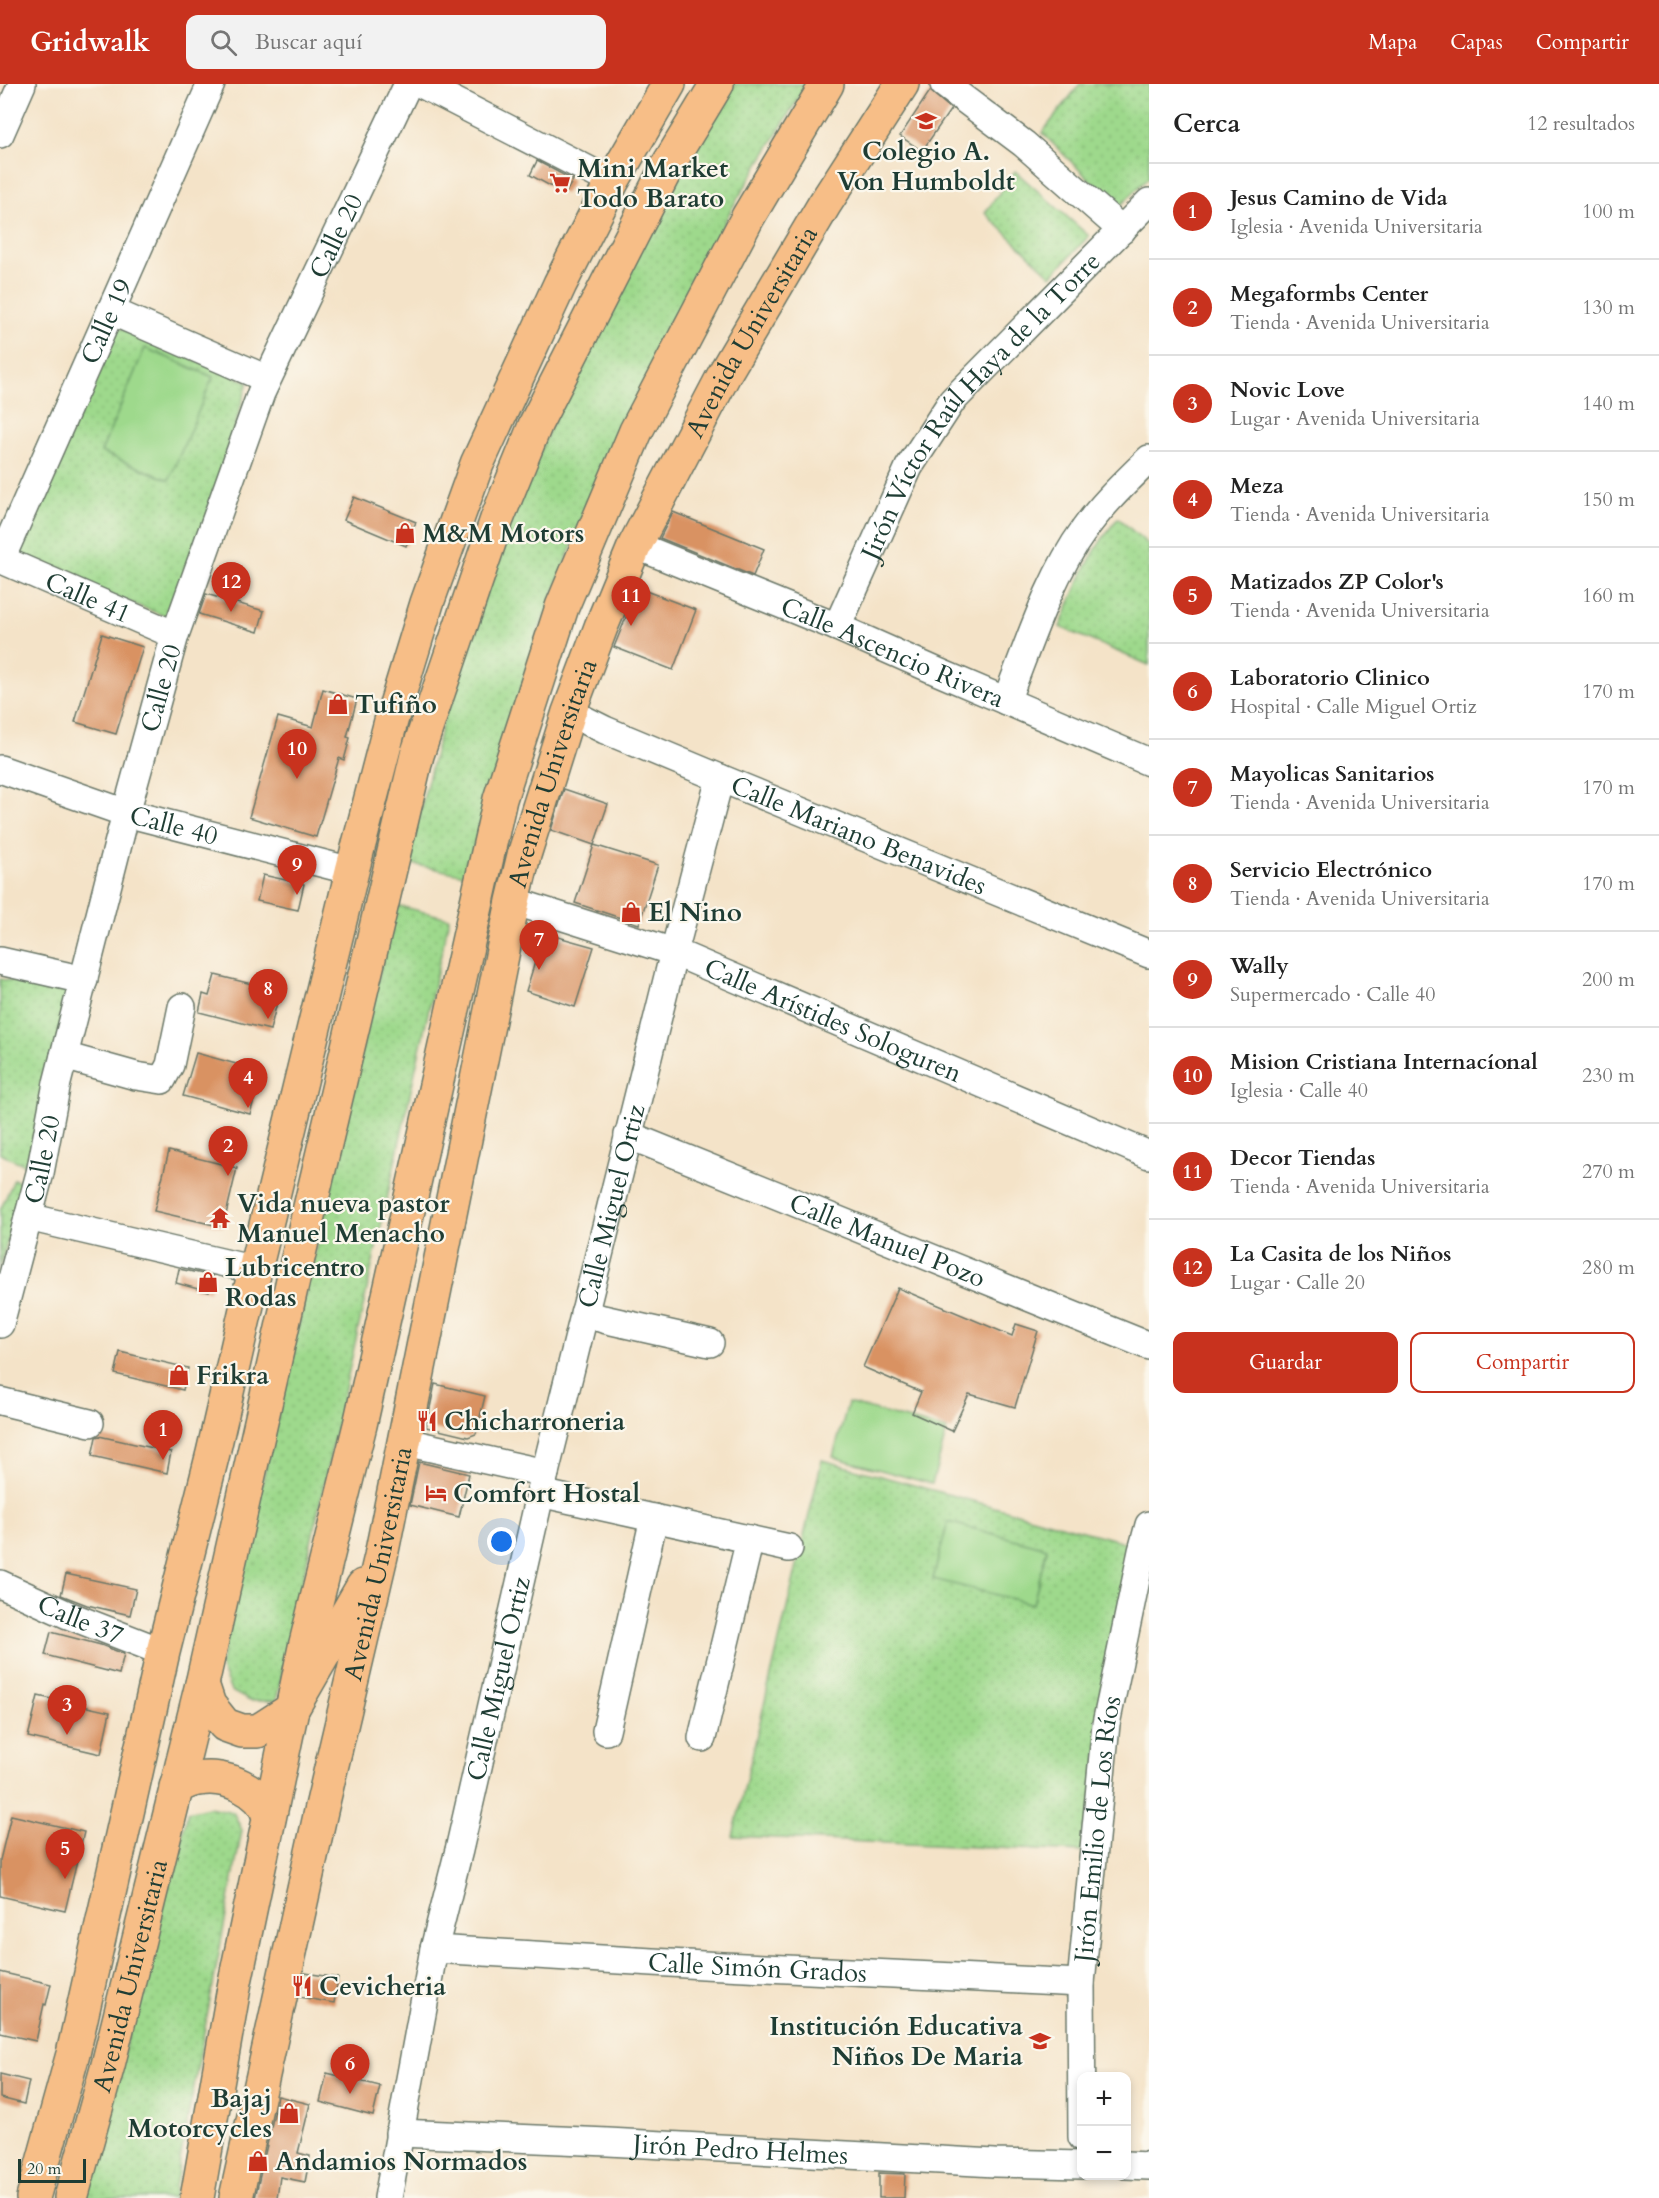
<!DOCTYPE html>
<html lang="es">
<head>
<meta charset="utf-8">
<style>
  body { margin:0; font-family:Cardo,serif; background:#f2f2f2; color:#222 }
  .controls { position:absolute; right:18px; bottom:18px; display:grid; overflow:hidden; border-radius:12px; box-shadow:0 3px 9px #0003 }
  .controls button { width:54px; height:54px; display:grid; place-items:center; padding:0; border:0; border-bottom:2px solid #e0e0e0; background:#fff; color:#222; font:30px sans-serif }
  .scale { position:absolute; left:18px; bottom:15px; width:68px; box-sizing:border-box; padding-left:6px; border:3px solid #1f3d34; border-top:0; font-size:16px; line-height:21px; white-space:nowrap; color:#1f3d34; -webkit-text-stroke:4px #fbf7ec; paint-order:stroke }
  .you { position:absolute; left:502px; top:1458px; width:21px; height:21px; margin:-15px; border:4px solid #fff; border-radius:50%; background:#1a73e8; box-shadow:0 0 0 9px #1a73e833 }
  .badge { display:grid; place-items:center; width:39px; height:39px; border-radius:50%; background:#c8321e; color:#fff; font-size:20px; font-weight:700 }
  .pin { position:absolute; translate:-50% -50px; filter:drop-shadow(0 2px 3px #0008) }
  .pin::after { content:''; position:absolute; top:32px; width:21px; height:18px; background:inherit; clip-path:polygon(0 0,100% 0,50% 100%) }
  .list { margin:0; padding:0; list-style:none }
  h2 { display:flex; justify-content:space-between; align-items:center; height:78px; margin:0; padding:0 24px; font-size:26px }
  h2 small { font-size:20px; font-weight:400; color:#767676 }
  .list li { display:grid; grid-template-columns:39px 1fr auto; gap:18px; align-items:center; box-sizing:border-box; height:96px; padding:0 24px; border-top:2px solid #e0e0e0 }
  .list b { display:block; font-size:22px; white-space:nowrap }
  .list p { margin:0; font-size:20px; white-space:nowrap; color:#767676 }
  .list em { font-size:20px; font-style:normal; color:#767676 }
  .actions { display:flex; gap:12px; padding:18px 24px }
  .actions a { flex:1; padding:14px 0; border:2px solid #c8321e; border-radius:12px; text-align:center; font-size:21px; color:#c8321e }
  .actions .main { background:#c8321e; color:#fff }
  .icon { flex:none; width:33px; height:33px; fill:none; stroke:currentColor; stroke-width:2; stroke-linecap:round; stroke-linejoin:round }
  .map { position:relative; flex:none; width:1149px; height:2114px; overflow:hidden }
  header { display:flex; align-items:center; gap:36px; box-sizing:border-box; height:84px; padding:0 30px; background:#c8321e; color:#fff }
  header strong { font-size:28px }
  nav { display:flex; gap:33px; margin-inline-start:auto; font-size:21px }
  .search { width:420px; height:54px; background:#f2f2f2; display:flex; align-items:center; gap:15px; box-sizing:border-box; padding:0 21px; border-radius:12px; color:#767676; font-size:22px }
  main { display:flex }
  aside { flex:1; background:#fff }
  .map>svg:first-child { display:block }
</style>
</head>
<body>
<header>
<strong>Gridwalk</strong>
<div class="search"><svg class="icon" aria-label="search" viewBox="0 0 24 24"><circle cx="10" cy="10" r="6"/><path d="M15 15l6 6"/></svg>Buscar aquí</div>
<nav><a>Mapa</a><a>Capas</a><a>Compartir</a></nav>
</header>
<main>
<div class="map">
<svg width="1149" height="2114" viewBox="0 0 1149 2114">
  <defs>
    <pattern id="grass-dots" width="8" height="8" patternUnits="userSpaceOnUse" patternTransform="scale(1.5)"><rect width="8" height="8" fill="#9ed98c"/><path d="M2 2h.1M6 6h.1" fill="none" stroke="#88bb79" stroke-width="1.8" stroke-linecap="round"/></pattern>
  </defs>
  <rect width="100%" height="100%" fill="#fbf7ec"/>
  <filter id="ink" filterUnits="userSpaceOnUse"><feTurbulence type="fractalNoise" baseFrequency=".0167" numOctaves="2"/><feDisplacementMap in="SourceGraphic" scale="12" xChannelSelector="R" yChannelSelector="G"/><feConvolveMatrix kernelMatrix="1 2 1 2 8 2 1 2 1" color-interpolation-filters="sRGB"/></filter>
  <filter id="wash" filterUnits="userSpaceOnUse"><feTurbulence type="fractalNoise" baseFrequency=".008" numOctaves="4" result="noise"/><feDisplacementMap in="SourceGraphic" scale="24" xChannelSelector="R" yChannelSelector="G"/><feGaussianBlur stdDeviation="1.35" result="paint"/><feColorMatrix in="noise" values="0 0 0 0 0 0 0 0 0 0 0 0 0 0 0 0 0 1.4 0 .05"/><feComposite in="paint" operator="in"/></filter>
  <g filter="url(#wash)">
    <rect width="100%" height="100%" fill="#f4e3c8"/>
    <!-- grass -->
    <g fill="url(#grass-dots)" stroke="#5e8b60" stroke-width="1.5">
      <polygon points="732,0 807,0 732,124 669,247 598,394 539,546 465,791 407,779 443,637 511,433 575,289 645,153"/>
      <polygon points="1080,0 1149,0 1149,93 1118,124 1042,49"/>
      <polygon points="1015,87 1089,152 1051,192 985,129"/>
      <polygon points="118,243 248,298 215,411 170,534 15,474"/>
      <path d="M1118,434L1149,461V581L1060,543C1077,501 1089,469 1118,434Z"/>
      <polygon points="395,821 449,834 276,1617 250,1617 231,1607 220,1582"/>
      <polygon points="0,895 70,906 33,1084 0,1070"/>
      <polygon points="14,1095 22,1100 0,1185 0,1127"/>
      <polygon points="822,1376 1131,1460 1084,1768 733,1752"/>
      <polygon points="209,1723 233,1728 242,1746 173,2114 85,2114 188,1728"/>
    </g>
    <!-- pitch -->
    <g fill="#9ed98c" stroke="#5e8b60" stroke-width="1.5">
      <polygon points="145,264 213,293 169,396 101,368"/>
      <polygon points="848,1319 947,1346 932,1400 833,1373"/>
      <polygon points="948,1438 1047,1464 1033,1520 933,1495"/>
    </g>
    <g id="blocks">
      <!-- building -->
      <g fill="#d99262">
        <polygon points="930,7 951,25 922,67 900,52"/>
        <polygon points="537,77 573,96 565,110 530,91"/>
        <polygon points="354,413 416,438 406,462 344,436"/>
        <polygon points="673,428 764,465 753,492 660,454"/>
        <polygon points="638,504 696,526 673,586 614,563"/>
        <polygon points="206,510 264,527 258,548 199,530"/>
        <polygon points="102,550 143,563 116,650 75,638"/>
        <polygon points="323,605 357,615 347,653 350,654 344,676 339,674 316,753 249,733 278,633 313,643"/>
        <polygon points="564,705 608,720 594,761 551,746"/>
        <polygon points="594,761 658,781 639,840 575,819"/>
        <polygon points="263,791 304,800 298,826 257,817"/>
        <polygon points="544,849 594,863 575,923 526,907"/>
        <polygon points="215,891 280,907 270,946 199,928 203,910 209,912"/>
        <polygon points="196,969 262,987 250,1030 183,1012"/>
        <polygon points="169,1067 237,1084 223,1143 154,1127"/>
        <polygon points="179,1185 213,1192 209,1208 176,1199"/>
        <polygon points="898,1204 1012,1252 1016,1240 1038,1247 1015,1323 969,1310 952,1347 912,1329 921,1308 863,1283"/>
        <polygon points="120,1268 188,1284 183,1306 115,1290"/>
        <polygon points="435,1300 485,1312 476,1350 468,1353 426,1343"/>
        <polygon points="99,1352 171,1368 167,1389 92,1372 96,1353"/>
        <polygon points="419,1378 469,1390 459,1433 410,1421"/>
        <polygon points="66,1490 136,1505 130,1531 87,1521 61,1511"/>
        <polygon points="51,1548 101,1561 124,1570 119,1590 45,1571"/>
        <polygon points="38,1612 110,1628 101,1670 28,1653"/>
        <polygon points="11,1731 84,1748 65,1827 0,1812 0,1776"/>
        <polygon points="0,1888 51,1900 46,1921 44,1920 36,1957 0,1949"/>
        <polygon points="305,1889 338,1894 334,1919 299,1913"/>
        <polygon points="327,1989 380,2002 373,2032 320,2018"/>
        <polygon points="0,1990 29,1997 24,2020 0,2014"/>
        <polygon points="278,2012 310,2020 298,2069 310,2072 305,2098 280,2093 277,2114 255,2114"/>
        <polygon points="879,2089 905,2090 904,2114 879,2114"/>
      </g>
    </g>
  </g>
  <g filter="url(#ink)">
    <use href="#blocks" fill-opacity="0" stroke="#6a7768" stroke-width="1.5"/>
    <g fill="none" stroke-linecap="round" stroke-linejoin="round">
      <defs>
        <g id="minor">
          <polyline points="421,0 612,98"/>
          <polyline points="944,0 1024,60 1122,146"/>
          <polyline points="0,50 22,0"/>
          <polyline points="111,227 267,295"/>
          <path id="s1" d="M635,461L837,543L936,587L1149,678"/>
          <path id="s2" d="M0,475L175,551"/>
          <path id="s3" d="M1,475L211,0"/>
          <path id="s4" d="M837,543L909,383L952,317L1149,118"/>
          <path d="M1006,617C1028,562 1049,494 1084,446C1102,420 1126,398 1149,375"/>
          <path id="s5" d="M569,628L605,646L720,694L1149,870"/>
          <path id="s6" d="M0,685L126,729L352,787"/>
          <path id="s7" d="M513,817L674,868L1149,1071"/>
          <polyline points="0,877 84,896"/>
          <polyline points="64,972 136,992 162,996 170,981 182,923"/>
          <path id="s8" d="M628,1051L1149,1262"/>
          <polyline points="28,1133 255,1186"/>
          <polyline points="584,1229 603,1235 710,1259"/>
          <path id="s9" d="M0,1240L40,1089L57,999L126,729L175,551L261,309L408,0"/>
          <polyline points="0,1317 90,1339"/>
          <polyline points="405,1358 545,1389"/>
          <polyline points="540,1409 789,1464"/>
          <path id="s10" d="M0,1500L68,1531L163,1568"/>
          <polyline points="606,1647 654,1434"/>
          <polyline points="702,1654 750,1455"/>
          <path id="s11" d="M434,1865L703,1881L1081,1899"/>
          <path id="s12" d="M399,2049L608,2058L995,2079L1082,2081"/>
          <path id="s13" d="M1082,2053L1081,1899L1106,1640L1142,1467L1149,1441"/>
          <polyline points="1126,2081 1149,2082"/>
          <path id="s14" d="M388,2114L434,1865L459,1766L545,1389L674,868L720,694"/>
        </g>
        <g id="major">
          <polyline points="202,1600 209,1621 225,1641 242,1647 258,1647 292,1625 363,1502"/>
          <path d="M176,1703C183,1700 191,1696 199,1695C225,1690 263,1706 269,1733"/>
          <polyline points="33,2114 73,1970 163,1568 213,1369 255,1186 352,787 391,637 427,519 477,380 560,200 612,98 669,0"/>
          <path id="s15" d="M71,2114L108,1981L202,1600L294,1191L417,671L497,435L536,339L668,81L717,0"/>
          <polyline points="197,2114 235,1898 305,1563 360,1341 500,715 562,523 636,347 748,133 827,0"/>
          <path id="s16" d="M236,2114L321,1727L381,1472L513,817L524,771L569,628L601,543L635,461L726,287L824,121L902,0"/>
        </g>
      </defs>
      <!-- minor casing -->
      <use href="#minor" stroke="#6a7768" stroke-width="30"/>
      <!-- major casing -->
      <use href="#major" stroke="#6a7768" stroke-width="36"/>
      <!-- minor -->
      <use href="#minor" stroke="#fff" stroke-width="27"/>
      <!-- major -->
      <use href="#major" stroke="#f7be87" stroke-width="33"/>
    </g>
  </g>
  <!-- icons -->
  <defs>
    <symbol id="school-bare" viewBox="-9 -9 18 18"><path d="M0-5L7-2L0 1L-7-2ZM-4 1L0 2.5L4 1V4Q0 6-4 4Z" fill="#c8321e" stroke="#fbf7ec" stroke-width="2.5" paint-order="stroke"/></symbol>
    <symbol id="supermarket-bare" viewBox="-9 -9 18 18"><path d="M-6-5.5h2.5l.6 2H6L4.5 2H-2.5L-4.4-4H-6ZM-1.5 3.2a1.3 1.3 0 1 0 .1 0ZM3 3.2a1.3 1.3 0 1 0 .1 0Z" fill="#c8321e" stroke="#fbf7ec" stroke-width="2.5" paint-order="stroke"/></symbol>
    <symbol id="shop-bare" viewBox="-9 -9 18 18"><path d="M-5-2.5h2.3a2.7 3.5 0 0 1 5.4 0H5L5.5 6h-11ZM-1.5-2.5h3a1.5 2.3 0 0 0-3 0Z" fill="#c8321e" stroke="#fbf7ec" stroke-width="2.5" paint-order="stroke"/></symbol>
    <symbol id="temple-bare" viewBox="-9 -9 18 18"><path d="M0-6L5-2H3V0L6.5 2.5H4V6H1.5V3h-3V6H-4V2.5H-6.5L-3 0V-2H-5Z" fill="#c8321e" stroke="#fbf7ec" stroke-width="2.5" paint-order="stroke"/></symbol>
    <symbol id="restaurant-bare" viewBox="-9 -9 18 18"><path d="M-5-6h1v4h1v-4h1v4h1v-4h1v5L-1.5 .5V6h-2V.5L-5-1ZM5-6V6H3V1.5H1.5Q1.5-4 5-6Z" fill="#c8321e" stroke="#fbf7ec" stroke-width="2.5" paint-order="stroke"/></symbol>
    <symbol id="hotel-bare" viewBox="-9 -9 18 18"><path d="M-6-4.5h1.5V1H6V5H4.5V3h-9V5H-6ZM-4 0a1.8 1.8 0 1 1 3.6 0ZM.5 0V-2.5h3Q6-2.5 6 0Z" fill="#c8321e" stroke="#fbf7ec" stroke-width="2.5" paint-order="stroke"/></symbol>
  </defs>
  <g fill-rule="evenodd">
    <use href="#school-bare" x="911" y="22" width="30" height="30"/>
    <use href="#supermarket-bare" x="545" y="84" width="30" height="30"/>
    <use href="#shop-bare" x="390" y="434" width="30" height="30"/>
    <use href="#shop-bare" x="323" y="605" width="30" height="30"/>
    <use href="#shop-bare" x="616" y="813" width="30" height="30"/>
    <use href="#temple-bare" x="205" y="1119" width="30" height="30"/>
    <use href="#shop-bare" x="193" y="1183" width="30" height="30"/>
    <use href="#shop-bare" x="164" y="1276" width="30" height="30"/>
    <use href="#restaurant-bare" x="412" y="1322" width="30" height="30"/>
    <use href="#hotel-bare" x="421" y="1394" width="30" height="30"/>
    <use href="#restaurant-bare" x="287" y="1887" width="30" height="30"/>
    <use href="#school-bare" x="1025" y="1942" width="30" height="30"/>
    <use href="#shop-bare" x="274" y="2014" width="30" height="30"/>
    <use href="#shop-bare" x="243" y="2062" width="30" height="30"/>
  </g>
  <g text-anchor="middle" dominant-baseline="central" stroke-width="4.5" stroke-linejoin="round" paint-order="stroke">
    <!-- poi labels -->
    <g font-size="26" font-weight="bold" fill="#1f3d34" stroke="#fbf7ec" text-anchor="start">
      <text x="926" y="67" text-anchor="middle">Colegio A.<tspan x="926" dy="30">Von Humboldt</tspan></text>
      <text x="577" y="84">Mini Market<tspan x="577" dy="30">Todo Barato</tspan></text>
      <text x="422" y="449">M&amp;M Motors</text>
      <text x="355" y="620">Tufiño</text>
      <text x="648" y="828">El Nino</text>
      <text x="237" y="1119">Vida nueva pastor<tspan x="237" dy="30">Manuel Menacho</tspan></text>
      <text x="225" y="1183">Lubricentro<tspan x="225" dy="30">Rodas</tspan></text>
      <text x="196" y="1291">Frikra</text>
      <text x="444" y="1337">Chicharroneria</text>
      <text x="453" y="1409">Comfort Hostal</text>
      <text x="319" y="1902">Cevicheria</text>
      <text x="1023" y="1942" text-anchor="end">Institución Educativa<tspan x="1023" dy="30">Niños De Maria</tspan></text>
      <text x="272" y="2014" text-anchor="end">Bajaj<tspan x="272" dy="30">Motorcycles</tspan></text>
      <text x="275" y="2077">Andamios Normados</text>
    </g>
    <!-- street labels -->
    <g font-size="26" fill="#1f3d34" stroke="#fbf7ec">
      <text stroke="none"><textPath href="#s9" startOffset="1142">Calle 20</textPath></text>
      <text stroke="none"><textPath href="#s3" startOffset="260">Calle 19</textPath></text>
      <text stroke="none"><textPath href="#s16" startOffset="1946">Avenida Universitaria</textPath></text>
      <text stroke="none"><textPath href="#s4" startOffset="267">Jirón Víctor Raúl Haya de la Torre</textPath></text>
      <text stroke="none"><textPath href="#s2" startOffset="96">Calle 41</textPath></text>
      <text stroke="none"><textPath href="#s1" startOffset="279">Calle Ascencio Rivera</textPath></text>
      <text stroke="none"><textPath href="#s9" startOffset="656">Calle 20</textPath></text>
      <text stroke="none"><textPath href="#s16" startOffset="1460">Avenida Universitaria</textPath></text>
      <text stroke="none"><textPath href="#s6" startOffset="183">Calle 40</textPath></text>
      <text stroke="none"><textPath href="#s5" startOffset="315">Calle Mariano Benavides</textPath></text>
      <text stroke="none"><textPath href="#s7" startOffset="342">Calle Arístides Sologuren</textPath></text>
      <text stroke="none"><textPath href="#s9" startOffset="170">Calle 20</textPath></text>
      <text stroke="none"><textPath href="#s14" startOffset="1017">Calle Miguel Ortiz</textPath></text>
      <text stroke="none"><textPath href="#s8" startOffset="280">Calle Manuel Pozo</textPath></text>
      <text stroke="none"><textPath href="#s16" startOffset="650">Avenida Universitaria</textPath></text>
      <text stroke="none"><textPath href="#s10" startOffset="88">Calle 37</textPath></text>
      <text stroke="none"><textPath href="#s14" startOffset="531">Calle Miguel Ortiz</textPath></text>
      <text stroke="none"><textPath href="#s13" startOffset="309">Jirón Emilio de Los Ríos</textPath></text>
      <text stroke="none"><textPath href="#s11" startOffset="324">Calle Simón Grados</textPath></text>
      <text stroke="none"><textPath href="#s15" startOffset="230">Avenida Universitaria</textPath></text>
      <text stroke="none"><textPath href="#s12" startOffset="342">Jirón Pedro Helmes</textPath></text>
    </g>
  </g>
</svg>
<div class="controls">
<button>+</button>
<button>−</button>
</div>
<div class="scale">20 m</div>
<div class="you"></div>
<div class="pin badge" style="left:163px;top:1376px">1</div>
<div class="pin badge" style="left:228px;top:1092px">2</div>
<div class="pin badge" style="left:67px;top:1651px">3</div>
<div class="pin badge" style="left:248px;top:1024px">4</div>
<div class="pin badge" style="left:65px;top:1795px">5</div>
<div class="pin badge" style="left:350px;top:2010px">6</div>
<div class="pin badge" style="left:539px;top:886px">7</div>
<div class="pin badge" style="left:268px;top:935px">8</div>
<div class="pin badge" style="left:297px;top:811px">9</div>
<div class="pin badge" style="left:297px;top:695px">10</div>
<div class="pin badge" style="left:631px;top:542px">11</div>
<div class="pin badge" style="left:231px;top:528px">12</div>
</div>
<aside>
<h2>Cerca<small>12 resultados</small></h2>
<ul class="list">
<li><span class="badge">1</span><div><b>Jesus Camino de Vida</b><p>Iglesia · Avenida Universitaria</p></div><em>100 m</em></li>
<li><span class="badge">2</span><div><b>Megaformbs Center</b><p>Tienda · Avenida Universitaria</p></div><em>130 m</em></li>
<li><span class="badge">3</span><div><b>Novic Love</b><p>Lugar · Avenida Universitaria</p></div><em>140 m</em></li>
<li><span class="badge">4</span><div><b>Meza</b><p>Tienda · Avenida Universitaria</p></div><em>150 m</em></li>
<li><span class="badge">5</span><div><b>Matizados ZP Color's</b><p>Tienda · Avenida Universitaria</p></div><em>160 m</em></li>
<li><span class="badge">6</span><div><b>Laboratorio Clinico</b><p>Hospital · Calle Miguel Ortiz</p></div><em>170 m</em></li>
<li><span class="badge">7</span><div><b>Mayolicas Sanitarios</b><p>Tienda · Avenida Universitaria</p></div><em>170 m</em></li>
<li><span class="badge">8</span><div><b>Servicio Electrónico</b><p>Tienda · Avenida Universitaria</p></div><em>170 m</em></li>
<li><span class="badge">9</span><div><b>Wally</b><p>Supermercado · Calle 40</p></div><em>200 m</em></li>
<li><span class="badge">10</span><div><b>Mision Cristiana Internacíonal</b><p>Iglesia · Calle 40</p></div><em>230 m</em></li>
<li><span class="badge">11</span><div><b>Decor Tiendas</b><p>Tienda · Avenida Universitaria</p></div><em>270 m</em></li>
<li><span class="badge">12</span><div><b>La Casita de los Niños</b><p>Lugar · Calle 20</p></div><em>280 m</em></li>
</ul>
<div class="actions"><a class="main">Guardar</a><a>Compartir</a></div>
</aside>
</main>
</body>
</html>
